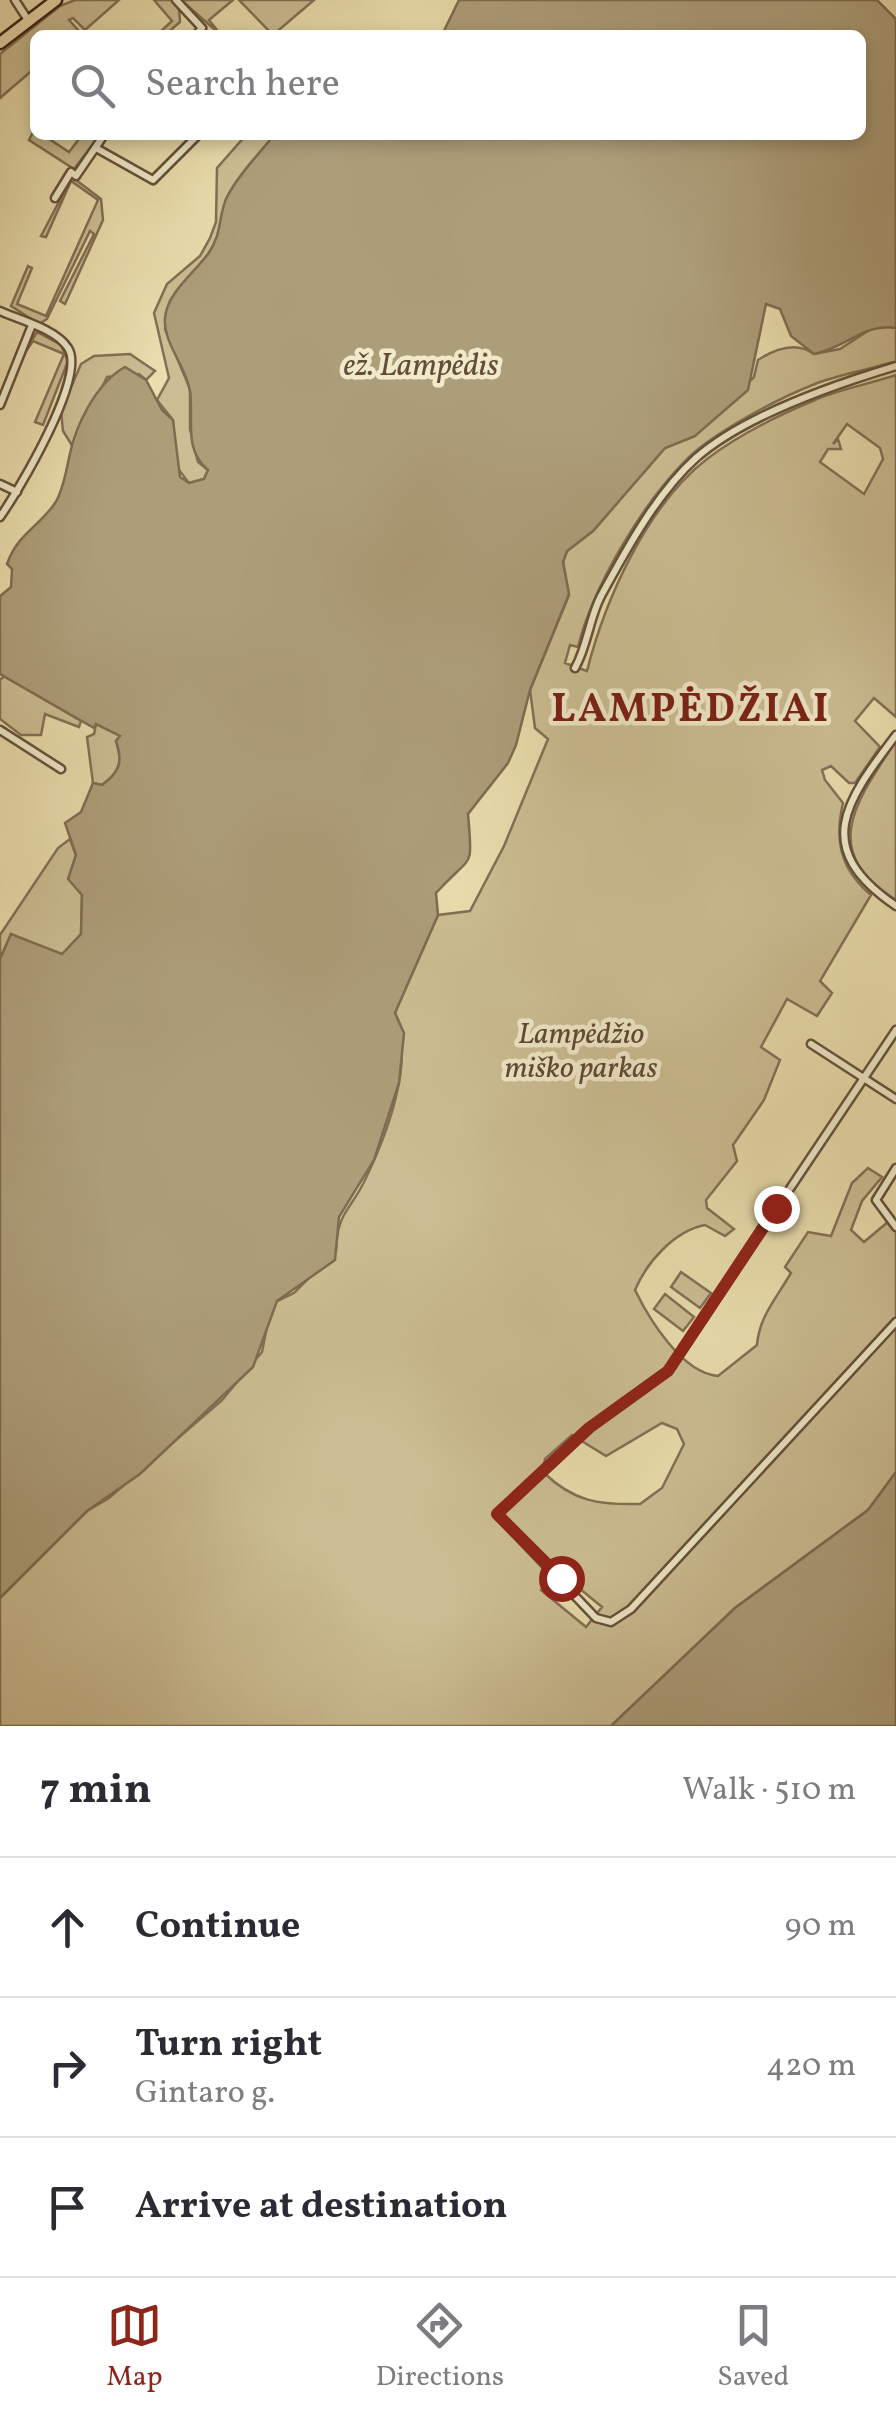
<!DOCTYPE html>
<html lang="en">
<head>
<meta charset="utf-8">
<style>
  body { margin:0; font-family:Vollkorn,serif; background:#f7f7f7; color:#2b2b33 }
  .stop { position:absolute; width:30px; height:30px; margin:-22px; border:8px solid #8f2418; border-radius:50%; background:#fff }
  .stop.end { background:#8f2418; border-color:#fff; box-shadow:0 2px 10px #0008 }
  .list { margin:0; padding:0; list-style:none }
  h2 { display:flex; justify-content:space-between; align-items:center; height:130px; margin:0; padding:0 40px; font-size:42px }
  h2 small { font-size:32px; font-weight:400; color:#7c7c81 }
  .list li { display:grid; grid-template-columns:65px 1fr auto; gap:30px; align-items:center; box-sizing:border-box; height:140px; padding:0 40px; border-top:2px solid #e1e1e2 }
  .list b { display:block; font-size:38px; white-space:nowrap }
  .list p { margin:0; font-size:32px; white-space:nowrap; color:#7c7c81 }
  .list em { font-size:32px; font-style:normal; color:#7c7c81 }
  .icon { flex:none; width:55px; height:55px; fill:none; stroke:currentColor; stroke-width:2; stroke-linecap:round; stroke-linejoin:round }
  .map { position:relative; flex:none; width:896px; height:1726px; overflow:hidden }
  .search { position:absolute; background:#fff; box-shadow:0 5px 15px #0003; left:30px; right:30px; top:30px; height:110px; display:flex; align-items:center; gap:25px; box-sizing:border-box; padding:0 35px; border-radius:15px; color:#7c7c81; font-size:38px }
  .sheet { height:550px; background:#fff }
  nav { display:flex; justify-content:space-around; align-items:center; box-sizing:border-box; height:140px; border-top:2px solid #e1e1e2; background:#fff; font-size:28px; color:#7c7c81 }
  nav a { display:grid; justify-items:center; gap:5px }
  nav .on { color:#8f2418 }
  .map>svg:first-child { display:block }
</style>
</head>
<body>
<div class="map">
<svg width="896" height="1726" viewBox="0 0 896 1726">
  <rect width="100%" height="100%" fill="#eadeae"/>
  <filter id="stains"><feTurbulence type="fractalNoise" baseFrequency=".002" numOctaves="4"/><feColorMatrix values="0 0 0 0 .2 0 0 0 0 .09 0 0 0 0 .02 0 0 0 .5 -.17"/></filter>
  <radialGradient id="worn" r=".72"><stop offset=".6" stop-color="#630" stop-opacity="0"/><stop offset="1" stop-color="#630" stop-opacity=".3"/></radialGradient>
  <!-- green -->
  <g fill="#ccbe94" stroke="#827054" stroke-width="2.5" fill-rule="evenodd">
    <polygon points="75,0 119,0 85,30 73,18 69,20 78,30 73,35 35,35 35,68 0,98 0,54 60,6"/>
    <polygon points="154,0 172,0 179,8 180,22 165,35 157,35 172,21"/>
    <polygon points="181,0 233,0 209,20 221,35"/>
    <polygon points="239,0 314,0 273,35"/>
    <polygon points="34,130 35,135 43,135 69,152 82,135 100,135 74,169 29,140"/>
    <polygon points="246,135 274,135 226,199 224,223 210,252 170,301 165,329 190,389 190,429 198,462 208,470 204,479 189,483 176,466 173,420 157,400 169,378 154,313 167,284 200,256 210,238 216,222 217,168"/>
    <polygon points="72,177 101,199 103,220 65,304 60,301 94,234 90,231 47,319 39,324 11,306 28,266 32,268 17,304 46,316 98,200 71,181 46,237 41,236"/>
    <path d="M877,325L896,328V361C869,370 841,374 815,384C779,398 710,434 684,462C641,506 593,587 578,647L570,645L565,663L587,671C605,600 647,505 707,459C738,435 779,415 815,400C841,389 869,384 896,375V717L874,698L855,721L880,747L855,783H849L831,766L822,770L825,780L843,803C834,841 841,870 871,895L820,981L832,993L817,1016L787,999L761,1047L780,1060L764,1100L733,1145L737,1161L706,1200L707,1208L734,1229L725,1236L705,1225C674,1231 647,1262 635,1290C649,1319 682,1373 718,1376L757,1345C759,1317 777,1297 791,1273L785,1267L808,1232L831,1236L852,1183L868,1168L882,1177L862,1201L851,1230L864,1242L889,1221L896,1230V1472L868,1510L735,1608L611,1726H0V1598L87,1511L109,1498L222,1400L262,1352L270,1311L277,1301L294,1293L336,1251C337,1213 349,1212 364,1182C387,1135 415,1062 395,1013L398,1005L438,915L470,911L504,846L548,739L535,728L530,690L569,595L563,562L567,551L593,531L665,448L695,436L754,377L758,360C775,349 796,341 814,354L840,349ZM847,424L880,448L883,459L864,494L820,462L828,449H841L838,439L833,444ZM662,1423L677,1429L684,1444L662,1488L640,1504C599,1505 574,1502 543,1472L545,1459L572,1435L606,1456ZM557,1570L602,1607L586,1627L541,1590Z"/>
    <polygon points="37,332 61,345 68,361 43,425 35,422 64,354 33,341 24,354"/>
    <polygon points="130,354 155,371 146,380 139,374 107,377 73,447 63,431 61,411 81,364 94,356"/>
    <polygon points="4,676 81,721 79,727 45,714 41,735 21,735 0,719 0,680"/>
    <path d="M96,724L121,736L116,741C123,762 120,772 102,785L93,783L87,737L94,734Z"/>
    <path d="M896,741V900C817,851 857,800 896,741Z"/>
    <polygon points="70,839 76,855 69,879 82,895 81,934 62,955 11,934 0,959 0,935 58,848"/>
    <polygon points="681,1272 711,1293 700,1308 671,1287"/>
    <polygon points="665,1294 694,1317 683,1331 654,1309"/>
  </g>
  <!-- water -->
  <g fill="#ad9e7a" stroke="#7e6c51" stroke-width="2.5">
    <path d="M459,0H877L896,19V328C863,323 848,347 814,354L791,336L780,309L766,304L748,390L695,436L665,448L593,531L567,551L563,562L569,594L530,690L516,745L508,763L468,814C473,872 473,852 436,893L438,915L395,1013L404,1033L399,1083L374,1160L339,1217L335,1260L277,1301L253,1367L140,1474L87,1511L0,1598V959L11,934L62,954L81,934L82,895L68,879L76,855L65,823L81,812L93,783L102,785C120,772 123,762 116,741L120,736L96,724L94,728L0,674V596L11,587L12,569L7,564C18,533 40,526 55,503C63,491 66,471 69,458C75,426 96,383 125,367L146,380L162,410L173,420L180,477L189,483L204,479L208,470C183,449 194,420 190,391C186,366 163,343 165,318C167,293 194,273 208,254C223,233 218,215 227,197C238,175 259,154 274,135H861V35H442Z"/>
    <polygon points="896,1472 896,1726 611,1726 735,1608 868,1510"/>
  </g>
  <g fill="none" stroke-linecap="round" stroke-linejoin="round">
    <defs>
      <g id="minor">
        <polyline points="15,0 28,20"/>
        <polyline points="176,0 202,28 196,35"/>
        <polyline points="96,148 153,180 198,135"/>
        <polyline points="55,198 71,172 76,176 104,135"/>
        <path d="M0,311C20,320 56,329 68,348C87,376 19,490 0,517"/>
        <polyline points="0,405 32,325"/>
        <polyline points="0,484 17,492"/>
        <path d="M575,668C588,645 589,619 601,596C626,550 656,494 696,458C744,416 836,384 896,366"/>
        <polyline points="0,730 61,769"/>
        <path d="M896,735C845,802 811,848 896,906"/>
        <polyline points="896,1030 668,1371 589,1428 497,1514 596,1618 611,1622 631,1609 896,1322"/>
        <polyline points="811,1044 896,1099"/>
        <polyline points="896,1168 876,1200 896,1227"/>
      </g>
      <polyline id="primary" points="0,43 56,0"/>
    </defs>
    <!-- minor casing -->
    <use href="#minor" stroke="#64513a" stroke-width="11"/>
    <!-- primary casing -->
    <use href="#primary" stroke="#382214" stroke-width="15"/>
    <!-- minor -->
    <use href="#minor" stroke="#f1eaca" stroke-width="6"/>
    <!-- primary -->
    <use href="#primary" stroke="#eadeae" stroke-width="10"/>
  </g>
  <g fill="none" stroke-linecap="round" stroke-linejoin="round">
    <!-- route -->
    <polyline stroke="#8f2418" stroke-width="12" points="561,1578 497,1514 589,1428 668,1371 776,1208"/>
  </g>
  <g text-anchor="middle" dominant-baseline="central" stroke-width="9" stroke-linejoin="round" paint-order="stroke">
    <!-- park labels -->
    <g font-size="30" font-style="italic" fill="#5d4934" stroke="#f1eaca">
      <text x="581" y="1035">Lampėdžio<tspan x="581" dy="34">miško parkas</tspan></text>
    </g>
    <!-- water labels -->
    <g font-size="32" font-style="italic" fill="#614d38" stroke="#f1eaca">
      <text x="421" y="367">ež. Lampėdis</text>
    </g>
    <!-- district labels -->
    <g font-size="40" font-weight="bold" letter-spacing="2.5" fill="#7a1f14" stroke="#f1eaca">
      <text x="691" y="711">LAMPĖDŽIAI</text>
    </g>
  </g>
  <rect width="100%" height="100%" filter="url(#stains)"/>
  <rect width="100%" height="100%" fill="url(#worn)"/>
</svg>
<div class="stop" style="left:561px;top:1578px"></div>
<div class="stop end" style="left:776px;top:1208px"></div>
<div class="search"><svg class="icon" aria-label="search" viewBox="0 0 24 24"><circle cx="10" cy="10" r="6"/><path d="M15 15l6 6"/></svg>Search here</div>
</div>
<section class="sheet">
<h2>7 min<small>Walk · 510 m</small></h2>
<ul class="list">
<li><svg class="icon" aria-label="ahead" viewBox="0 0 24 24"><path d="M12 20V5M6 11l6-6 6 6"/></svg><div><b>Continue</b></div><em>90 m</em></li>
<li><svg class="icon" aria-label="right" viewBox="0 0 24 24"><path d="M7 20v-9h11M14 6l5 5-5 5"/></svg><div><b>Turn right</b><p>Gintaro g.</p></div><em>420 m</em></li>
<li><svg class="icon" aria-label="arrive" viewBox="0 0 24 24"><path d="M6 21V4h12l-3 4 3 4H6"/></svg><div><b>Arrive at destination</b></div></li>
</ul>
</section>
<nav>
<a class="on"><svg class="icon" aria-label="map" viewBox="0 0 24 24"><path d="M3 6l6-2 6 2 6-2v14l-6 2-6-2-6 2zM9 4v14M15 6v14"/></svg>Map</a>
<a><svg class="icon" aria-label="directions" viewBox="0 0 24 24"><path d="M12 3l9 9-9 9-9-9zM9 14v-3h6M13 9l2 2-2 2"/></svg>Directions</a>
<a><svg class="icon" aria-label="saved" viewBox="0 0 24 24"><path d="M7 4h10v16l-5-4-5 4z"/></svg>Saved</a>
</nav>
</body>
</html>
